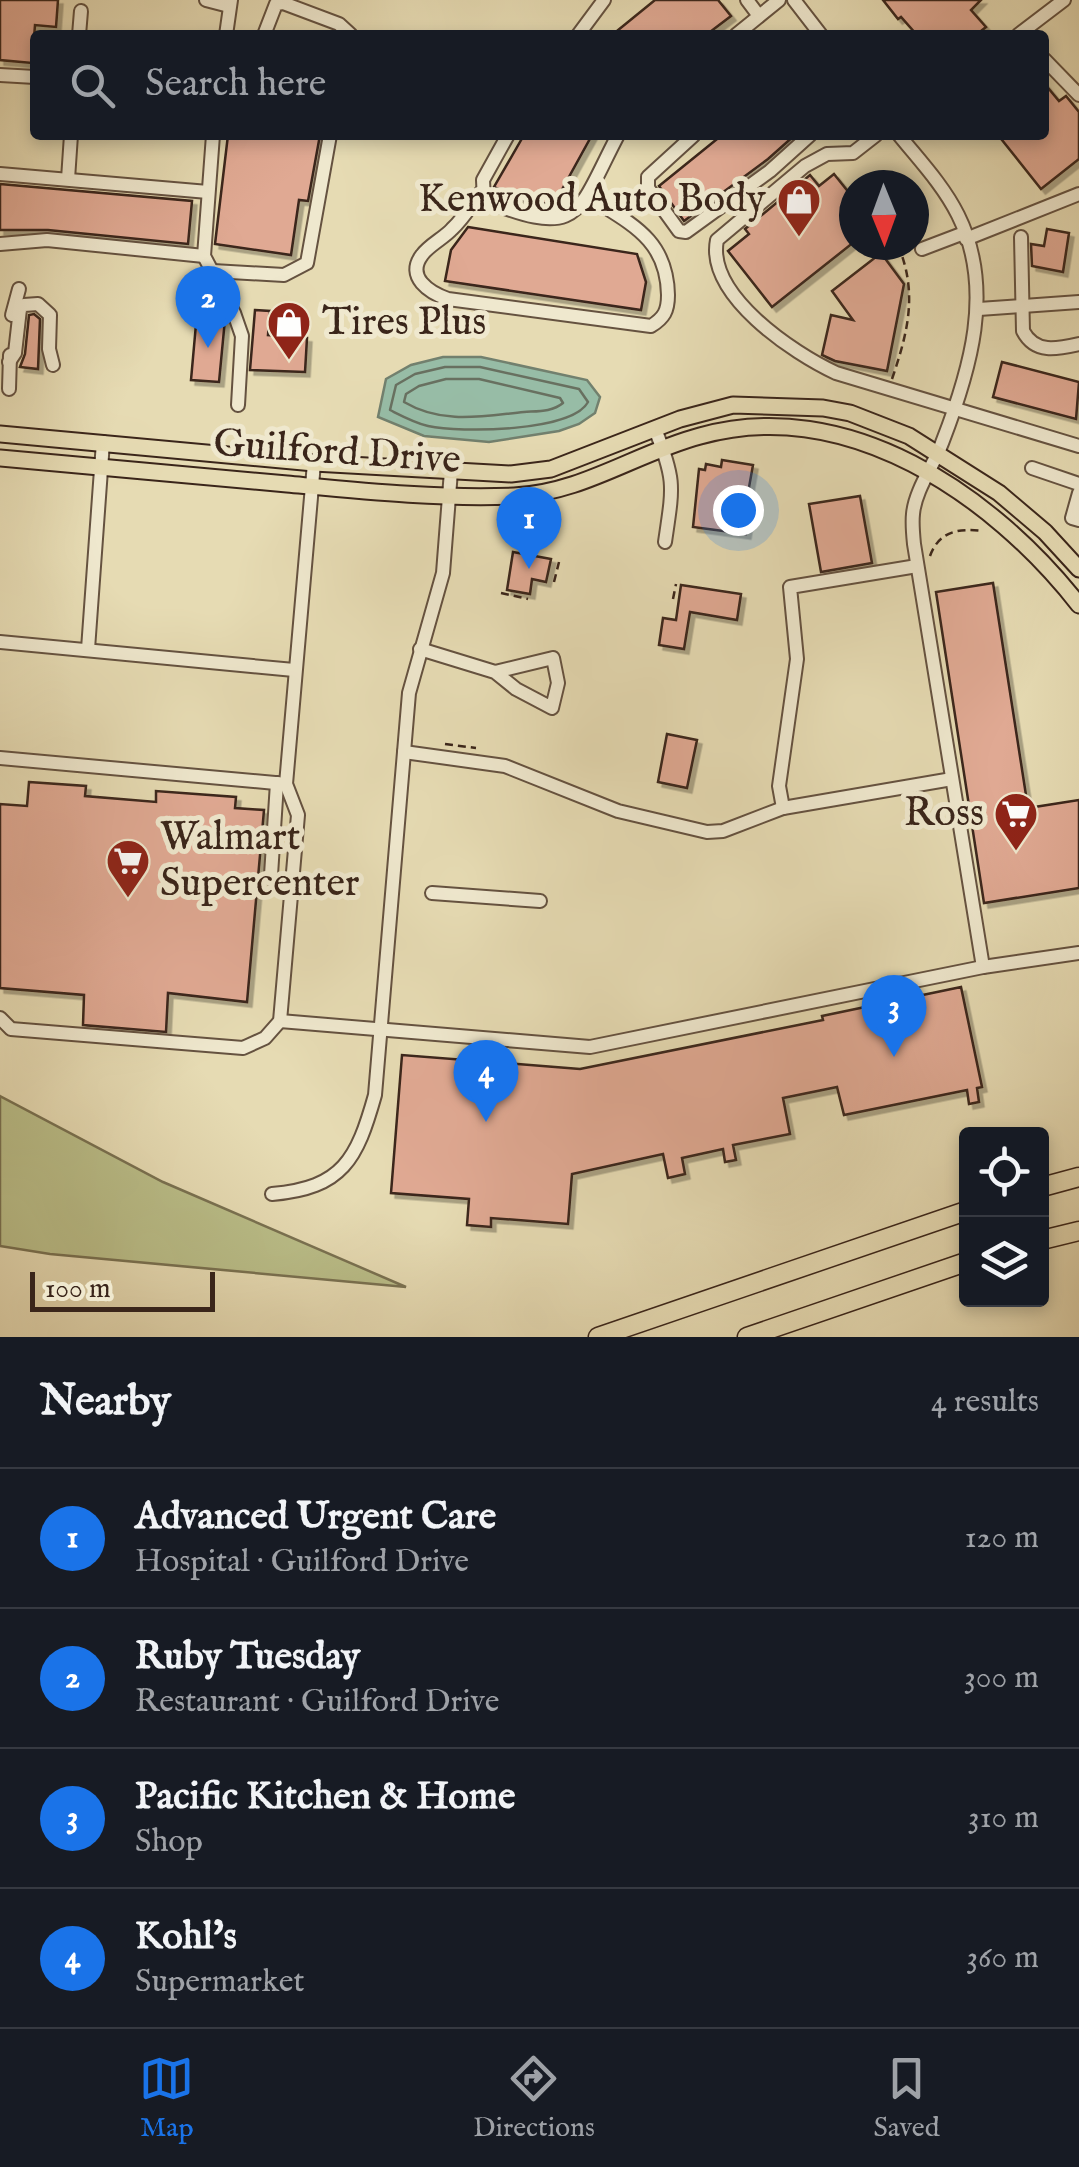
<!DOCTYPE html>
<html lang="en">
<head>
<meta charset="utf-8">
<style>
  body { margin:0; font-family:"IM FELL English",serif; background:#20242c; color:#f1f3f6 }
  .controls { position:absolute; right:30px; bottom:30px; display:grid; overflow:hidden; border-radius:10px; box-shadow:0 5px 15px #0003 }
  .controls button { width:90px; height:90px; display:grid; place-items:center; padding:0; border:0; border-bottom:2px solid #363941; background:#171b24; color:#f1f3f6; font:50px sans-serif }
  .compass { position:absolute; left:839px; top:170px; width:90px; height:90px; border-radius:50%; background:#171b24; box-shadow:0 5px 15px #0003; rotate:179deg }
  .scale { position:absolute; left:30px; bottom:25px; width:185px; box-sizing:border-box; padding-left:10px; border:5px solid #3a251a; border-top:0; font-size:28px; line-height:35px; white-space:nowrap; color:#3a251a; -webkit-text-stroke:8px #efe8ce; paint-order:stroke }
  .you { position:absolute; left:738px; top:510px; width:35px; height:35px; margin:-25px; border:8px solid #fff; border-radius:50%; background:#1a73e8; box-shadow:0 0 0 15px #1a73e833 }
  .badge { display:grid; place-items:center; width:65px; height:65px; border-radius:50%; background:#1a73e8; color:#fff; font-size:32px; font-weight:700 }
  .pin { position:absolute; translate:-50% -82px; filter:drop-shadow(0 2px 5px #0008) }
  .pin::after { content:''; position:absolute; top:52px; width:35px; height:30px; background:inherit; clip-path:polygon(0 0,100% 0,50% 100%) }
  .list { margin:0; padding:0; list-style:none }
  h2 { display:flex; justify-content:space-between; align-items:center; height:130px; margin:0; padding:0 40px; font-size:42px }
  h2 small { font-size:32px; font-weight:400; color:#9ea1a6 }
  .list li { display:grid; grid-template-columns:65px 1fr auto; gap:30px; align-items:center; box-sizing:border-box; height:140px; padding:0 40px; border-top:2px solid #363941 }
  .list b { display:block; font-size:38px; white-space:nowrap }
  .list p { margin:0; font-size:32px; white-space:nowrap; color:#9ea1a6 }
  .list em { font-size:32px; font-style:normal; color:#9ea1a6 }
  .icon { flex:none; width:55px; height:55px; fill:none; stroke:currentColor; stroke-width:2; stroke-linecap:round; stroke-linejoin:round }
  .map { position:relative; flex:none; width:1079px; height:1337px; overflow:hidden }
  .search { position:absolute; background:#171b24; box-shadow:0 5px 15px #0003; left:30px; right:30px; top:30px; height:110px; display:flex; align-items:center; gap:25px; box-sizing:border-box; padding:0 35px; border-radius:10px; color:#9ea1a6; font-size:38px }
  .sheet { height:690px; background:#171b24 }
  nav { display:flex; justify-content:space-around; align-items:center; box-sizing:border-box; height:140px; border-top:2px solid #363941; background:#171b24; font-size:28px; color:#9ea1a6 }
  nav a { display:grid; justify-items:center; gap:5px }
  nav .on { color:#1a73e8 }
  .map>svg:first-child { display:block }
</style>
</head>
<body>
<div class="map">
<svg width="1079" height="1337" viewBox="0 0 1079 1337">
  <defs>
    <filter id="shadow"><feDropShadow dx="4.5" dy="4.5" stdDeviation="0" flood-color="#0004"/></filter>
  </defs>
  <rect width="100%" height="100%" fill="#e6dbb3"/>
  <filter id="stains"><feTurbulence type="fractalNoise" baseFrequency=".002" numOctaves="4"/><feColorMatrix values="0 0 0 0 .2 0 0 0 0 .09 0 0 0 0 .02 0 0 0 .5 -.17"/></filter>
  <radialGradient id="worn" r=".72"><stop offset=".6" stop-color="#630" stop-opacity="0"/><stop offset="1" stop-color="#630" stop-opacity=".3"/></radialGradient>
  <!-- grass -->
  <polygon fill="#babe89" stroke="#7a7252" stroke-width="2.5" points="0,1096 163,1182 406,1287 50,1254 0,1246"/>
  <!-- water -->
  <polygon fill="#97bca6" stroke="#72806e" stroke-width="2.5" points="443,357 481,357 587,380 600,397 595,413 579,424 559,431 489,442 424,436 378,417 386,379 411,365"/>
  <g fill="none" stroke-linecap="round" stroke-linejoin="round">
    <!-- shore -->
    <g stroke="#687060" stroke-width="2.5">
      <path d="M445,367H480L579,389L588,402C572,432 460,433 428,426C415,423 402,416 390,410L396,385L415,374Z"/>
      <path d="M446,379H479L560,398L563,403C552,412 538,411 524,412C483,416 443,425 404,402L406,394L419,386Z"/>
    </g>
  </g>
  <!-- building -->
  <g fill="#e0a993" stroke="#3a251a" stroke-width="2.5" filter="url(#shadow)">
    <polygon points="0,0 58,0 56,27 35,25 32,63 0,60"/>
    <polygon points="655,0 718,0 731,16 706,35 612,35"/>
    <polygon points="883,0 981,0 971,10 986,27 976,35 917,35 901,17 898,19"/>
    <polygon points="1044,83 1059,101 1066,96 1079,112 1079,159 1041,189 998,135 1044,135"/>
    <polygon points="228,135 320,135 308,201 299,200 291,255 215,244"/>
    <polygon points="524,135 592,135 554,204 523,201 494,187"/>
    <polygon points="722,135 795,135 768,159 684,221 659,186"/>
    <polygon points="834,174 854,199 854,214 846,220 854,230 854,242 772,307 728,251 749,234 745,229 810,175 819,186"/>
    <polygon points="0,184 192,201 188,244 48,230 0,230"/>
    <polygon points="468,227 637,254 646,282 641,310 445,281 451,250"/>
    <polygon points="1047,229 1069,233 1063,272 1032,266 1031,244 1044,246"/>
    <polygon points="881,253 904,284 887,371 835,361 822,355 831,315 853,320 832,291"/>
    <polygon points="255,310 270,311 268,335 307,338 305,372 250,370"/>
    <polygon points="197,313 224,315 225,319 219,382 191,380"/>
    <polygon points="34,314 40,319 38,369 20,367 25,354 29,315"/>
    <polygon points="1002,362 1079,382 1076,419 993,397"/>
    <polygon points="722,460 753,465 743,521 748,522 746,534 693,527 699,469 705,470 706,464 721,467"/>
    <polygon points="860,496 872,563 821,572 809,504"/>
    <polygon points="513,552 551,559 546,582 532,579 530,594 507,590"/>
    <polygon points="993,583 1028,808 1079,800 1079,888 984,903 936,592"/>
    <polygon points="681,585 741,594 737,620 690,612 684,649 659,645 663,618 676,620"/>
    <polygon points="667,734 697,740 687,788 658,782"/>
    <polygon points="29,782 86,786 85,796 156,802 156,791 236,797 235,808 264,810 247,1002 168,993 166,1032 83,1025 84,995 0,988 0,804 27,806"/>
    <polygon points="961,987 982,1087 977,1088 979,1102 969,1104 967,1090 844,1115 837,1087 783,1098 790,1134 733,1145 736,1160 725,1162 723,1149 682,1158 685,1174 668,1178 663,1154 572,1174 568,1224 491,1218 491,1227 467,1225 469,1199 391,1193 402,1055 580,1069 823,1020 822,1016"/>
  </g>
  <g fill="none" stroke-linecap="round" stroke-linejoin="round">
    <defs>
      <g id="minor">
        <polyline points="206,0 229,6"/>
        <polyline points="747,0 759,16"/>
        <polyline points="794,0 821,35"/>
        <polyline points="79,35 81,11"/>
        <polyline points="226,35 231,0"/>
        <polyline points="264,35 276,4 283,3 339,24 351,35"/>
        <polyline points="578,35 604,0"/>
        <polyline points="736,35 779,0"/>
        <polyline points="1018,35 1064,0"/>
        <polyline points="1044,59 1079,95"/>
        <polyline points="0,75 35,77"/>
        <polyline points="213,135 204,256 234,313 242,336 238,405"/>
        <path d="M508,135L483,180L484,200C582,240 577,213 618,135"/>
        <polyline points="694,135 648,177 648,188 679,231 686,232 770,171 810,135"/>
        <path d="M876,135L853,153L827,154L805,166L717,240C706,295 793,353 836,373L1079,446"/>
        <path d="M899,135C920,161 943,185 958,215C995,289 970,371 942,443C934,465 915,490 913,514C912,523 913,534 914,544L983,967"/>
        <polyline points="0,174 208,192"/>
        <polyline points="68,179 71,135"/>
        <path d="M481,192C472,204 464,218 452,229C444,238 429,245 422,255C405,277 430,293 448,299L651,326C664,318 668,311 668,295C667,239 631,224 589,197"/>
        <path d="M1021,237L1023,331C1035,354 1057,349 1079,344"/>
        <polyline points="966,239 1079,194"/>
        <polyline points="0,244 47,240 204,256"/>
        <polyline points="922,249 964,233"/>
        <polyline points="213,271 284,275 307,263 330,135"/>
        <polyline points="979,309 1079,302"/>
        <polyline points="12,315 19,289"/>
        <polyline points="9,362 15,353 20,309 24,305 38,304 50,315 49,349 53,365"/>
        <polyline points="9,389 10,355"/>
        <path d="M655,429C676,481 673,487 665,542"/>
        <polyline points="1032,468 1079,484"/>
        <polyline points="1079,493 1072,518 1079,520"/>
        <polyline points="0,642 294,670"/>
        <polyline points="88,649 103,442"/>
        <polyline points="420,649 495,672 516,689 552,708 558,683 553,658 495,672"/>
        <polyline points="404,752 505,766 618,811 707,832 723,831 783,808 952,779"/>
        <polyline points="0,758 286,784"/>
        <polyline points="277,783 271,875 274,881 293,884"/>
        <polyline points="783,808 779,786 797,659 790,587 917,566"/>
        <polyline points="432,893 540,901"/>
        <polyline points="0,1018 11,1029 243,1048 265,1038 280,1021 298,815 286,784 314,463"/>
        <polyline points="280,1021 590,1047 983,967 1079,953"/>
        <path d="M272,1194C343,1188 357,1159 375,1095L409,693L443,573L451,471"/>
      </g>
      <g id="major">
        <polyline points="0,434 314,463 511,474 551,469 680,419 733,405 823,408 850,413 909,436 999,493 1045,532 1079,569"/>
        <path d="M0,458C96,467 191,475 287,484C362,491 438,499 514,496C582,493 636,453 700,436C847,395 992,494 1079,605"/>
      </g>
      <g id="highway">
        <polyline points="1042,1187 1079,1177"/>
        <polyline points="1042,1240 1079,1231"/>
        <polyline points="598,1337 966,1211"/>
        <polyline points="747,1337 966,1262"/>
      </g>
    </defs>
    <!-- minor casing -->
    <use href="#minor" stroke="#655240" stroke-width="16"/>
    <!-- major casing -->
    <use href="#major" stroke="#3a251a" stroke-width="19"/>
    <!-- highway casing -->
    <use href="#highway" stroke="#3a251a" stroke-width="21"/>
    <!-- path -->
    <g stroke="#3a251a" stroke-width="2.5" stroke-dasharray="8 5" stroke-linecap="butt">
      <path d="M892,379C908,332 918,293 898,245"/>
      <path d="M930,556C939,531 959,528 983,531"/>
      <polyline points="554,582 559,562"/>
      <polyline points="501,593 528,599"/>
      <polyline points="673,599 676,584"/>
      <polyline points="445,744 476,748"/>
    </g>
    <!-- minor -->
    <use href="#minor" stroke="#efe8ce" stroke-width="12"/>
    <!-- major -->
    <use href="#major" stroke="#e6dbb3" stroke-width="15"/>
    <!-- highway -->
    <use href="#highway" stroke="#e6dbb3" stroke-width="18"/>
  </g>
  <!-- icons -->
  <defs>
    <symbol id="shop-pin" viewBox="-11 -11 22 30"><path d="M0 17L-7.5 6A9.5 9.5 0 1 1 7.5 6Z" fill="#8f2418" stroke="#efe8ce"/><path d="M-5-2.5h2.3a2.7 3.5 0 0 1 5.4 0H5L5.5 6h-11ZM-1.5-2.5h3a1.5 2.3 0 0 0-3 0Z" fill="#fff"/></symbol>
    <symbol id="supermarket-pin" viewBox="-11 -11 22 30"><path d="M0 17L-7.5 6A9.5 9.5 0 1 1 7.5 6Z" fill="#8f2418" stroke="#efe8ce"/><path d="M-6-5.5h2.5l.6 2H6L4.5 2H-2.5L-4.4-4H-6ZM-1.5 3.2a1.3 1.3 0 1 0 .1 0ZM3 3.2a1.3 1.3 0 1 0 .1 0Z" fill="#fff"/></symbol>
  </defs>
  <g fill-rule="evenodd">
    <use href="#shop-pin" x="774" y="175" width="50" height="68"/>
    <use href="#shop-pin" x="264" y="298" width="50" height="68"/>
    <use href="#supermarket-pin" x="991" y="789" width="50" height="68"/>
    <use href="#supermarket-pin" x="103" y="836" width="50" height="68"/>
  </g>
  <g text-anchor="middle" dominant-baseline="central" stroke-width="10" stroke-linejoin="round" paint-order="stroke">
    <!-- poi labels -->
    <g font-size="40" fill="#3a251a" stroke="#efe8ce" text-anchor="end">
      <text x="766" y="200">Kenwood Auto Body</text>
      <text x="322" y="323" text-anchor="start">Tires Plus</text>
      <text x="984" y="814">Ross</text>
      <text x="160" y="838" text-anchor="start">Walmart<tspan x="160" dy="46">Supercenter</tspan></text>
    </g>
    <!-- street labels -->
    <g font-size="40" fill="#3a251a" stroke="#efe8ce">
      <text transform="translate(337 453) rotate(4)">Guilford Drive</text>
    </g>
  </g>
  <rect width="100%" height="100%" filter="url(#stains)"/>
  <rect width="100%" height="100%" fill="url(#worn)"/>
</svg>
<div class="controls">
<button><svg class="icon" aria-label="locate" viewBox="0 0 24 24"><circle cx="12" cy="12" r="6"/><path d="M12 2v4M12 18v4M2 12h4M18 12h4"/></svg></button>
<button><svg class="icon" aria-label="layers" viewBox="0 0 24 24"><path d="M12 4l9 5-9 5-9-5zM3 14l9 5 9-5"/></svg></button>
</div>
<svg class="compass" viewBox="-18 -18 36 36"><path d="M0-13l5 13h-10z" fill="#e53935"/><path d="M0 13l5-13h-10z" fill="#9ea1a6"/></svg>
<div class="scale">100 m</div>
<div class="you"></div>
<div class="pin badge" style="left:529px;top:569px">1</div>
<div class="pin badge" style="left:208px;top:348px">2</div>
<div class="pin badge" style="left:894px;top:1057px">3</div>
<div class="pin badge" style="left:486px;top:1122px">4</div>
<div class="search"><svg class="icon" aria-label="search" viewBox="0 0 24 24"><circle cx="10" cy="10" r="6"/><path d="M15 15l6 6"/></svg>Search here</div>
</div>
<section class="sheet">
<h2>Nearby<small>4 results</small></h2>
<ul class="list">
<li><span class="badge">1</span><div><b>Advanced Urgent Care</b><p>Hospital · Guilford Drive</p></div><em>120 m</em></li>
<li><span class="badge">2</span><div><b>Ruby Tuesday</b><p>Restaurant · Guilford Drive</p></div><em>300 m</em></li>
<li><span class="badge">3</span><div><b>Pacific Kitchen &amp; Home</b><p>Shop</p></div><em>310 m</em></li>
<li><span class="badge">4</span><div><b>Kohl's</b><p>Supermarket</p></div><em>360 m</em></li>
</ul>
</section>
<nav>
<a class="on"><svg class="icon" aria-label="map" viewBox="0 0 24 24"><path d="M3 6l6-2 6 2 6-2v14l-6 2-6-2-6 2zM9 4v14M15 6v14"/></svg>Map</a>
<a><svg class="icon" aria-label="directions" viewBox="0 0 24 24"><path d="M12 3l9 9-9 9-9-9zM9 14v-3h6M13 9l2 2-2 2"/></svg>Directions</a>
<a><svg class="icon" aria-label="saved" viewBox="0 0 24 24"><path d="M7 4h10v16l-5-4-5 4z"/></svg>Saved</a>
</nav>
</body>
</html>
